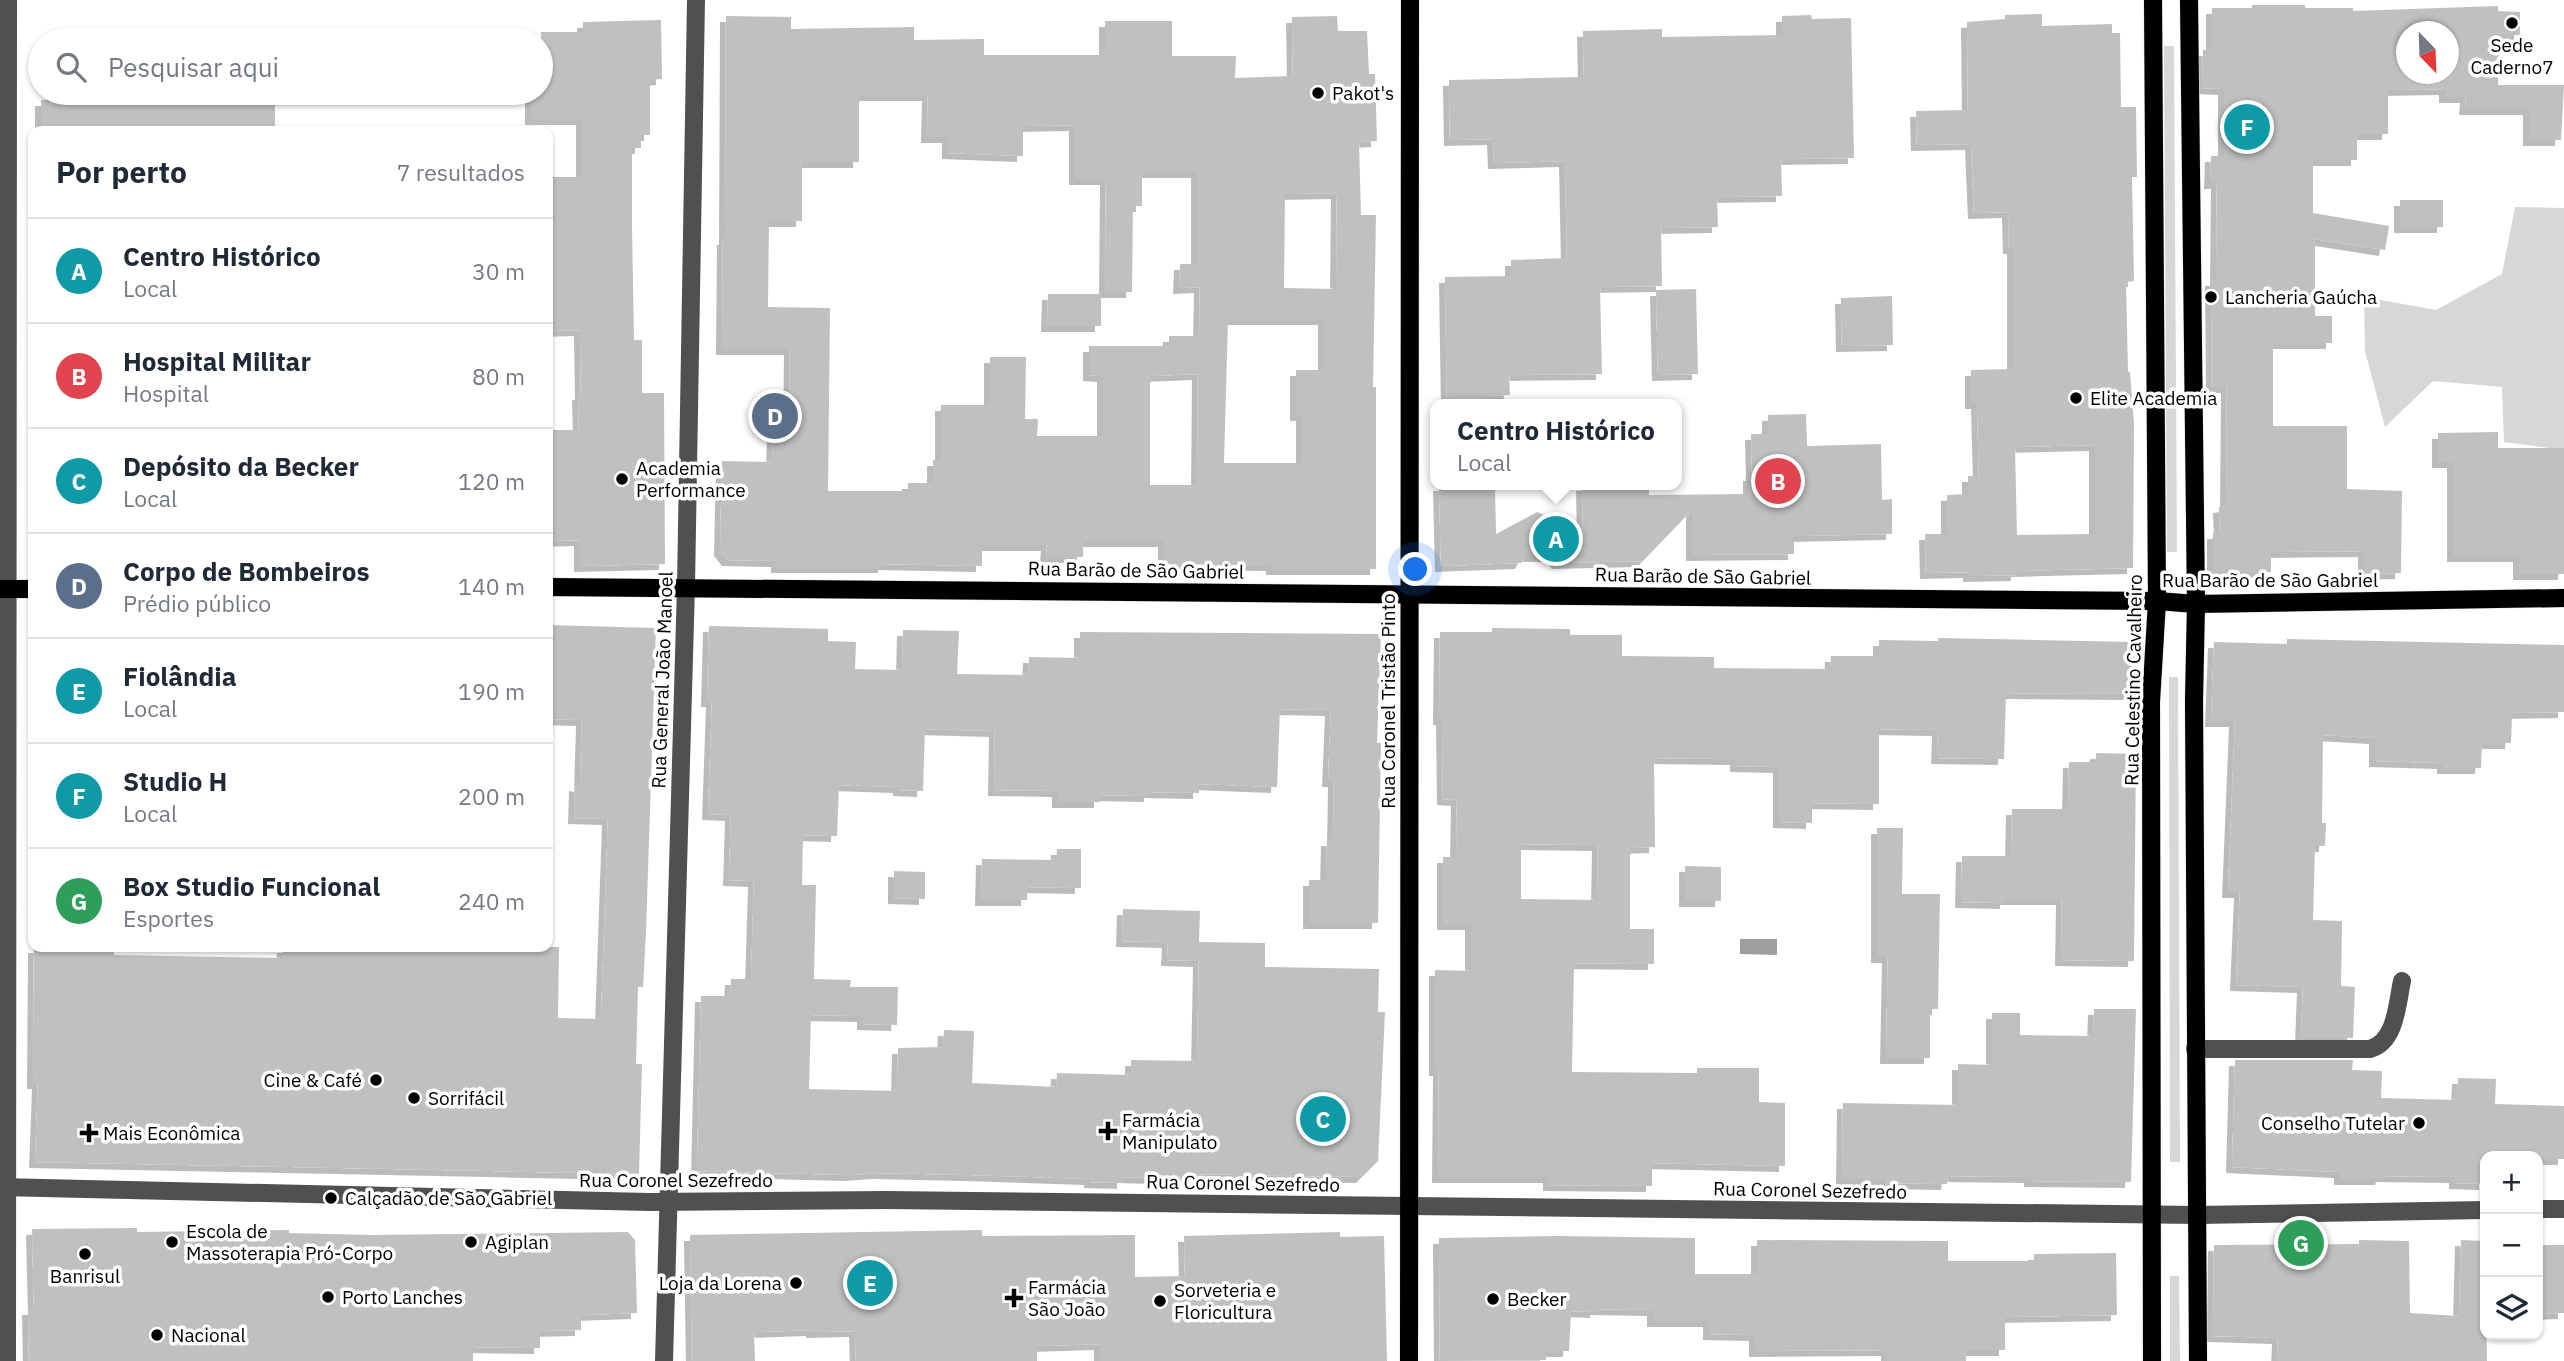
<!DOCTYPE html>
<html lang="pt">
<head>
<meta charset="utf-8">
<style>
  body { margin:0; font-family:"IBM Plex Sans",sans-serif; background:#f2f2f3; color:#1f2937 }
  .controls { position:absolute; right:21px; bottom:21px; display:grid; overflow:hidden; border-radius:14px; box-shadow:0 2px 5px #0004 }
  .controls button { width:63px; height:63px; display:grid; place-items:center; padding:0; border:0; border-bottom:2px solid #e0e1e3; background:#fff; color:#1f2937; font:35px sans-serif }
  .compass { position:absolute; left:2396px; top:21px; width:63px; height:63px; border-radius:50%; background:#fff; box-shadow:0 2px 5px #0004; rotate:157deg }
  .you { position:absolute; left:1416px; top:570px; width:24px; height:24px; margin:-18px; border:5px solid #fff; border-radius:50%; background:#1a73e8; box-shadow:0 0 0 10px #1a73e833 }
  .badge { display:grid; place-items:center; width:46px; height:46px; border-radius:50%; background:#000; color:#fff; font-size:23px; font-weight:700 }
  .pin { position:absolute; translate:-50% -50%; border:4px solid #fff; box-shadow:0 2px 7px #0006 }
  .popup { position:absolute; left:1430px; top:399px; width:252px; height:91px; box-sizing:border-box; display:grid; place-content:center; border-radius:14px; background:#fff; filter:drop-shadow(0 2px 5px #0005); font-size:23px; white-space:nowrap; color:#747a83 }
  .popup b { font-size:26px; color:#1f2937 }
  .popup::after { content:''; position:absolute; left:50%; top:100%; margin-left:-14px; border:14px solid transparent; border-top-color:#fff }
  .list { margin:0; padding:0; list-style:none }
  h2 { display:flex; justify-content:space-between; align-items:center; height:91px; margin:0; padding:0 28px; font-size:30px }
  h2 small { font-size:23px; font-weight:400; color:#747a83 }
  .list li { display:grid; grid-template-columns:46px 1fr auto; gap:21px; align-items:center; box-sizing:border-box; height:105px; padding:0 28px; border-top:2px solid #e0e1e3 }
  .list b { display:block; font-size:26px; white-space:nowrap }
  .list p { margin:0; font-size:23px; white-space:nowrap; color:#747a83 }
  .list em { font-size:23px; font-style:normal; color:#747a83 }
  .icon { flex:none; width:38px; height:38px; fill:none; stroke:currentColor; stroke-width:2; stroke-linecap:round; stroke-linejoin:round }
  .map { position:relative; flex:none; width:2564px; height:1361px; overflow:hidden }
  .search { position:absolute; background:#fff; box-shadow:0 2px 5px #0004; left:28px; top:28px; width:525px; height:77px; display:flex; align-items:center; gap:18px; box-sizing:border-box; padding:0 24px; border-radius:38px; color:#747a83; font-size:26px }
  .panel { position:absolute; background:#fff; box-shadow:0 2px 5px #0004; left:28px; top:126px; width:525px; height:826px; border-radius:14px }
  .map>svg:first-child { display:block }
</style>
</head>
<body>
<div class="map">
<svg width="2564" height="1361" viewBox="0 0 2564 1361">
  <defs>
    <filter id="shadow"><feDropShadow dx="-6" dy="6" stdDeviation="0" flood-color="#0004"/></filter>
  </defs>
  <rect width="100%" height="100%" fill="#fff"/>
  <!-- green -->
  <g fill="#d7d7d7">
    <polygon points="2164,46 2174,46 2177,552 2167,552"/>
    <polygon points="2515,207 2564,208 2564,450 2504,442 2502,387 2433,381 2385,427 2365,351 2364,297 2436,310 2502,274"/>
    <polygon points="2169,677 2178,677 2180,1162 2170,1162"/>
    <polygon points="2170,1276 2179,1276 2180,1361 2170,1361"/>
  </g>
  <!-- water -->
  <polygon fill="#9e9e9e" points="1740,939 1777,939 1777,955 1740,954"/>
  <!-- building -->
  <g fill="#c0c0c0" fill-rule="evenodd" filter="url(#shadow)">
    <path d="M2252,5H2305V8H2353V11L2498,6V11L2520,12V35H2499L2498,85H2564L2561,140H2529V109H2465L2466,97H2445V89L2388,90V134H2357V160H2313V213L2389,226L2385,250L2315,239V316H2332V343H2273V426H2347V489L2402,491L2401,573L2364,574V551L2271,552V572H2213V533H2220L2219,507L2226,506L2227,387H2212L2211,280H2216L2217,183H2210L2211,156H2224V89L2202,88L2203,50H2212V8H2252ZM2406,32H2448V74H2406Z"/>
    <path d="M2042,14V26L2112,24V33H2120L2121,107H2136L2137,177H2132L2134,281L2126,282L2128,372H2130L2134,424L2133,568L2017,571V575L1969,576V572L1926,573L1925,534H1947V495L1968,494V476H1979L1977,403H1971V370L2013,369V248H2009L2008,212L1974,213L1971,144L1917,145L1916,111L1968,110L1967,22L2005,19V15ZM2095,445V534L2017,535L2015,447Z"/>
    <polygon points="1811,15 1812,19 1851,18 1854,158 1781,159 1782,196 1717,197 1718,227 1661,228 1662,286 1600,287 1602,374 1509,375 1510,395 1485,396 1485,404 1447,404 1445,277 1511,276 1511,260 1567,258 1565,161 1494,163 1493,139 1450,140 1449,80 1584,77 1583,31 1662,29 1662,37 1782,35 1782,16"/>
    <path d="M726,16L791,17V29L914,27V40L984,39V55H1105V21H1172V56H1236L1235,78L1293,76L1292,17L1337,16L1338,31H1367L1369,74H1375L1377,141L1359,142L1361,215H1376L1373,387H1376V569H1272V565L1164,564V541H1083V557H1046L1047,545H982V566L884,564V567H777V561L728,560L720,550L722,461L772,462L773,430H789L790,349H722L723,239H725ZM859,95H928L927,137H948V153L1023,156V126L1075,125V179H1106L1105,292H1132L1133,206H1142V172H1197V264H1180L1179,288L1200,287L1199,336H1169V346H1089V375L1103,376V436H1037L1038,419H1025L1026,357H990V405H941V460H933V483H908V491H828L830,308L768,307L769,221H802V162H859ZM1337,193L1336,289L1284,288L1285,194ZM1228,319H1324V370H1296V415H1302V463H1224ZM1198,374L1197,485H1150V376Z"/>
    <polygon points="661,20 662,79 650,80 650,135 641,135 641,148 632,148 632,224 634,340 642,340 642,393 664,393 665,564 580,566 580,540 548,541 548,430 579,430 578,394 581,394 580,330 548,331 548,177 582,177 582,119 531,119 531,93 541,93 541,32 583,32 583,22"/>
    <polygon points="97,93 275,93 275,131 41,131 41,100 97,99"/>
    <rect x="2400" y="200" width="43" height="27"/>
    <polygon points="1696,289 1698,374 1658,375 1656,290"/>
    <polygon points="1048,294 1101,294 1101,326 1047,326"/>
    <polygon points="1892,296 1893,345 1842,346 1841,298"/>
    <polygon points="1806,414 1807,446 1881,444 1882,500 1892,499 1892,534 1794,536 1794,554 1692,555 1692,510 1643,561 1558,563 1553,556 1525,556 1521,563 1441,566 1439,485 1495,485 1496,534 1537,512 1583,533 1582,485 1649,485 1649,495 1749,494 1749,475 1752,475 1751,434 1768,434 1768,415"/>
    <polygon points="2498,432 2498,448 2564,448 2564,574 2519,574 2519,556 2453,556 2453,462 2438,462 2438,433"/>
    <polygon points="548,625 656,628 646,932 643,987 638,987 636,1064 642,1064 639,1174 35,1162 38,1083 33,1083 34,947 114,947 114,955 282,958 283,947 559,947 558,1018 601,1019 608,819 574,818 575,785 580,786 582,720 548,719"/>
    <polygon points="709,626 828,629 828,641 856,642 855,669 902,670 903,630 959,631 957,674 1028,675 1029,657 1080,658 1080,632 1381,634 1377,743 1381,743 1378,923 1309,923 1309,880 1326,880 1327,840 1333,840 1334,781 1328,781 1331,710 1280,709 1277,787 1199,784 1199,793 1150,792 1150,796 1100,795 1100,802 1058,802 1058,791 994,790 995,731 925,729 923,791 899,790 899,787 839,785 837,836 803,835 802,885 816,885 814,979 851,980 850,987 898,987 897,1025 863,1024 863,1016 811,1015 809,1089 897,1091 898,1048 943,1047 944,1030 974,1031 972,1083 1056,1087 1057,1073 1131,1075 1131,1060 1197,1061 1199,961 1167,960 1168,942 1122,941 1123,909 1200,911 1199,942 1265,943 1265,967 1379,969 1378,1012 1385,1012 1378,1161 1362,1177 1192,1174 1192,1179 1123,1177 1123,1183 1090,1182 1090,1179 970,1175 878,1173 851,1175 697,1171 701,996 730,996 731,979 751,979 754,881 729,880 731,815 708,814 712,701 707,701"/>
    <path d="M1492,628L1570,629V635H1622V656L1714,657V668L1830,669L1831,656H1879V640L1938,641V638L2135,642L2134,694L2006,693L2004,759L1937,758L1938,730L1879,729V804L1812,803V823L1779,822V767L1736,766V759L1654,758L1655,847L1630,848V929H1654V964L1574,963L1572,1072L1697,1073V1068H1759V1102L1785,1103V1166L1652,1163V1186L1549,1185V1177H1438L1439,1070H1435V970L1471,971V924H1443V857H1456L1457,800L1443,799L1442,719H1439L1440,632H1492ZM1521,844L1598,845L1597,900L1521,899Z"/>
    <polygon points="2287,639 2564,645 2564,712 2512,713 2511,743 2482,743 2481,768 2443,768 2443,763 2375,761 2375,738 2323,735 2322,823 2326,823 2325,846 2315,846 2313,920 2342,921 2341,986 2355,987 2353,1038 2301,1038 2303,987 2236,985 2240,892 2228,892 2235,721 2211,721 2214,642 2287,644"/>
    <polygon points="2096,753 2136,754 2134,961 2061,960 2062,899 2006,899 2006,903 1961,902 1962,856 2011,856 2012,809 2068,809 2069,762 2096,762"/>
    <polygon points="1877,828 1903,828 1902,894 1940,894 1938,1009 1930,1009 1930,1058 1886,1058 1888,957 1877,957"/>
    <polygon points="1057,849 1081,849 1081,888 1027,887 1027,900 981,900 982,859 1056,860"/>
    <polygon points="1685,866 1721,867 1721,901 1685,901"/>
    <polygon points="894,871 925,872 925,899 894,898"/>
    <polygon points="2094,1009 2136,1009 2131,1182 2030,1181 2030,1177 1948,1176 1947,1184 1885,1183 1885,1179 1842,1179 1843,1103 1958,1105 1958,1064 1992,1065 1992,1013 2020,1013 2020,1035 2093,1036"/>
    <polygon points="2235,1060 2353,1060 2352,1070 2382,1071 2381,1098 2457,1100 2458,1078 2496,1079 2495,1104 2564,1106 2564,1159 2538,1159 2538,1156 2485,1156 2485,1184 2455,1183 2455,1177 2382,1176 2381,1179 2340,1179 2340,1172 2232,1167"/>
    <polygon points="137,1228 137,1232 289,1230 289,1233 372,1235 628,1232 635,1240 637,1313 581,1315 581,1330 540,1331 540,1348 473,1347 473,1361 29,1361 28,1309 34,1309 32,1229"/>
    <polygon points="982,1230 982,1236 1135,1235 1135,1277 1185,1276 1184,1236 1340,1232 1340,1237 1384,1236 1387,1361 1100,1361 1100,1344 1037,1346 1037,1361 856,1361 855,1331 812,1332 812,1330 754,1332 755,1361 692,1361 690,1235"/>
    <polygon points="1559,1236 1695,1238 1695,1274 1757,1274 1757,1240 1948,1241 1948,1261 2034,1261 2034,1254 2116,1253 2117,1315 2005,1317 2005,1350 1966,1350 1966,1361 1887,1361 1887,1350 1755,1351 1755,1335 1709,1334 1709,1321 1653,1321 1653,1310 1596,1309 1596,1312 1571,1311 1569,1351 1546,1351 1546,1360 1440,1361 1439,1238"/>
    <polygon points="2359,1240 2409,1241 2410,1313 2459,1316 2461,1240 2485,1241 2487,1361 2277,1361 2278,1338 2213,1336 2214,1245 2359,1244"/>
    <polygon points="2538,1245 2564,1245 2564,1313 2538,1314"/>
  </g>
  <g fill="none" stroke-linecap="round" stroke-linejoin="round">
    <defs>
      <g id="major">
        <polyline points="2189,0 2196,604 2194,700 2198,1361"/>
        <polyline points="548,587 2157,601 2196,604 2564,598"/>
        <polyline points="0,589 33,589"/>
        <polyline points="1409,1361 1410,0"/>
        <polyline points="2152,1361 2151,702 2157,601 2153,0"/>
      </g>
    </defs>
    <!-- major casing -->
    <use href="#major" stroke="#dbdbdb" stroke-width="19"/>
    <!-- minor -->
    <g stroke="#505050" stroke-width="18">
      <path d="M2195,1049H2370C2396,1042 2397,1004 2402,981"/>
      <polyline points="0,1187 649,1202 886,1200 2197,1215 2485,1210"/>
      <polyline points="2538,1209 2564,1209"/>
      <polyline points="7,1361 8,0"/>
      <polyline points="664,1361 686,586 696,0"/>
    </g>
    <!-- major -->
    <use href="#major" stroke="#000" stroke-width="18"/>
  </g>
  <!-- markers -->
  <g fill="#000" stroke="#fff" stroke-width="2.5">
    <circle cx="2512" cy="23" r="7"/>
    <circle cx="1318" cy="93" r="7"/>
    <circle cx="2211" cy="297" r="7"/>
    <circle cx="2076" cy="398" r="7"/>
    <circle cx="622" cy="479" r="7"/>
    <circle cx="376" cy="1080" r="7"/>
    <circle cx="414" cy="1098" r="7"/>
    <circle cx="2419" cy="1123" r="7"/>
    <path d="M1104.5 1120.5h7v7h7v7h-7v7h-7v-7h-7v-7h7z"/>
    <path d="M85.5 1122.5h7v7h7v7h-7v7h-7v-7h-7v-7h7z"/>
    <circle cx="331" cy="1198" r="7"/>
    <circle cx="172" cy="1242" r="7"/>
    <circle cx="471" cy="1242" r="7"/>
    <circle cx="85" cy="1254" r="7"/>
    <circle cx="796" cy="1283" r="7"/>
    <circle cx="328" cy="1297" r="7"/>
    <path d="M1010.5 1287.5h7v7h7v7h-7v7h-7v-7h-7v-7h7z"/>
    <circle cx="1493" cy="1299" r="7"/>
    <circle cx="1160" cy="1301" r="7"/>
    <circle cx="157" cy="1335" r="7"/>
  </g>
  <g text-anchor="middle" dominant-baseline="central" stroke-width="7" stroke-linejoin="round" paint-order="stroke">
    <!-- poi labels -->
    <g font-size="19" fill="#000" stroke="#fff" text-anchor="start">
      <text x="2512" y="45" text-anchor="middle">Sede<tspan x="2512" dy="22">Caderno7</tspan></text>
      <text x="1332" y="93">Pakot's</text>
      <text x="2225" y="297">Lancheria Gaúcha</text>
      <text x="2090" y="398">Elite Academia</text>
      <text x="636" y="468">Academia<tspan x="636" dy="22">Performance</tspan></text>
      <text x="362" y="1080" text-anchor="end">Cine &amp; Café</text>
      <text x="428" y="1098">Sorrifácil</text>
      <text x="1122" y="1120">Farmácia<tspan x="1122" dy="22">Manipulato</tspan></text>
      <text x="2405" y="1123" text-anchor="end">Conselho Tutelar</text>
      <text x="103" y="1133">Mais Econômica</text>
      <text x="345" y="1198">Calçadão de São Gabriel</text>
      <text x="186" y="1231">Escola de<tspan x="186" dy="22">Massoterapia Pró-Corpo</tspan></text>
      <text x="485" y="1242">Agiplan</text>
      <text x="85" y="1276" text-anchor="middle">Banrisul</text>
      <text x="782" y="1283" text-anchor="end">Loja da Lorena</text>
      <text x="1028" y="1287">Farmácia<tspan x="1028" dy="22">São João</tspan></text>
      <text x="1174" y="1290">Sorveteria e<tspan x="1174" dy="22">Floricultura</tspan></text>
      <text x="342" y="1297">Porto Lanches</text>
      <text x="1507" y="1299">Becker</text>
      <text x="171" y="1335">Nacional</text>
    </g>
    <!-- street labels -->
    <g font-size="19" fill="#000" stroke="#fff">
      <text transform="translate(1136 570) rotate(1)">Rua Barão de São Gabriel</text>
      <text transform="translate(1703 576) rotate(1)">Rua Barão de São Gabriel</text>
      <text x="2270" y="580">Rua Barão de São Gabriel</text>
      <text transform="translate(662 680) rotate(-88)">Rua General João Manoel</text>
      <text transform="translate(2133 680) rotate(-89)">Rua Celestino Cavalheiro</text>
      <text transform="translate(1388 701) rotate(-90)">Rua Coronel Tristão Pinto</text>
      <text x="676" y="1180">Rua Coronel Sezefredo</text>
      <text transform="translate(1243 1183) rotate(1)">Rua Coronel Sezefredo</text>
      <text transform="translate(1810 1190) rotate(1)">Rua Coronel Sezefredo</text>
    </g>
  </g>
</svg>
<div class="controls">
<button>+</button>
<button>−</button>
<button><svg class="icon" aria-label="layers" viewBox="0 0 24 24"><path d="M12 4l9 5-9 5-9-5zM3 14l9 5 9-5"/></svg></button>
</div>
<svg class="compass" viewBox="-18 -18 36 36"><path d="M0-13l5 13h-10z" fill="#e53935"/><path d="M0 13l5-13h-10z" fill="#747a83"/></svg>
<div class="you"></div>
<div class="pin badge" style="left:1556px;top:539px;background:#0f9aa8">A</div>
<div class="popup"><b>Centro Histórico</b>Local</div>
<div class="pin badge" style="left:1778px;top:481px;background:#e0444e">B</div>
<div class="pin badge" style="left:1323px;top:1119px;background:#0f9aa8">C</div>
<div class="pin badge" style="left:775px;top:416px;background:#5c6f8a">D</div>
<div class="pin badge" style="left:870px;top:1283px;background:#0f9aa8">E</div>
<div class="pin badge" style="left:2247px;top:127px;background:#0f9aa8">F</div>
<div class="pin badge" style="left:2301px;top:1243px;background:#2e9e5b">G</div>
<div class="search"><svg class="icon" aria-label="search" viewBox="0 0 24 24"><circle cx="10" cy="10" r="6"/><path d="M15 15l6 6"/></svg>Pesquisar aqui</div>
<section class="panel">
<h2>Por perto<small>7 resultados</small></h2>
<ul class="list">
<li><span class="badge" style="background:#0f9aa8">A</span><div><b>Centro Histórico</b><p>Local</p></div><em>30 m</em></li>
<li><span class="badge" style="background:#e0444e">B</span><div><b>Hospital Militar</b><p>Hospital</p></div><em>80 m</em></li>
<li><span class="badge" style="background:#0f9aa8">C</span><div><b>Depósito da Becker</b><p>Local</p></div><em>120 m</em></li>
<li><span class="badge" style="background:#5c6f8a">D</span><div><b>Corpo de Bombeiros</b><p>Prédio público</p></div><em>140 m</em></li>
<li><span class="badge" style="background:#0f9aa8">E</span><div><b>Fiolândia</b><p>Local</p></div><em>190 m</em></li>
<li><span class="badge" style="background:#0f9aa8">F</span><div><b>Studio H</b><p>Local</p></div><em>200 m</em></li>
<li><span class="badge" style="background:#2e9e5b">G</span><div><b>Box Studio Funcional</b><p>Esportes</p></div><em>240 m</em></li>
</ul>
</section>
</div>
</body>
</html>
